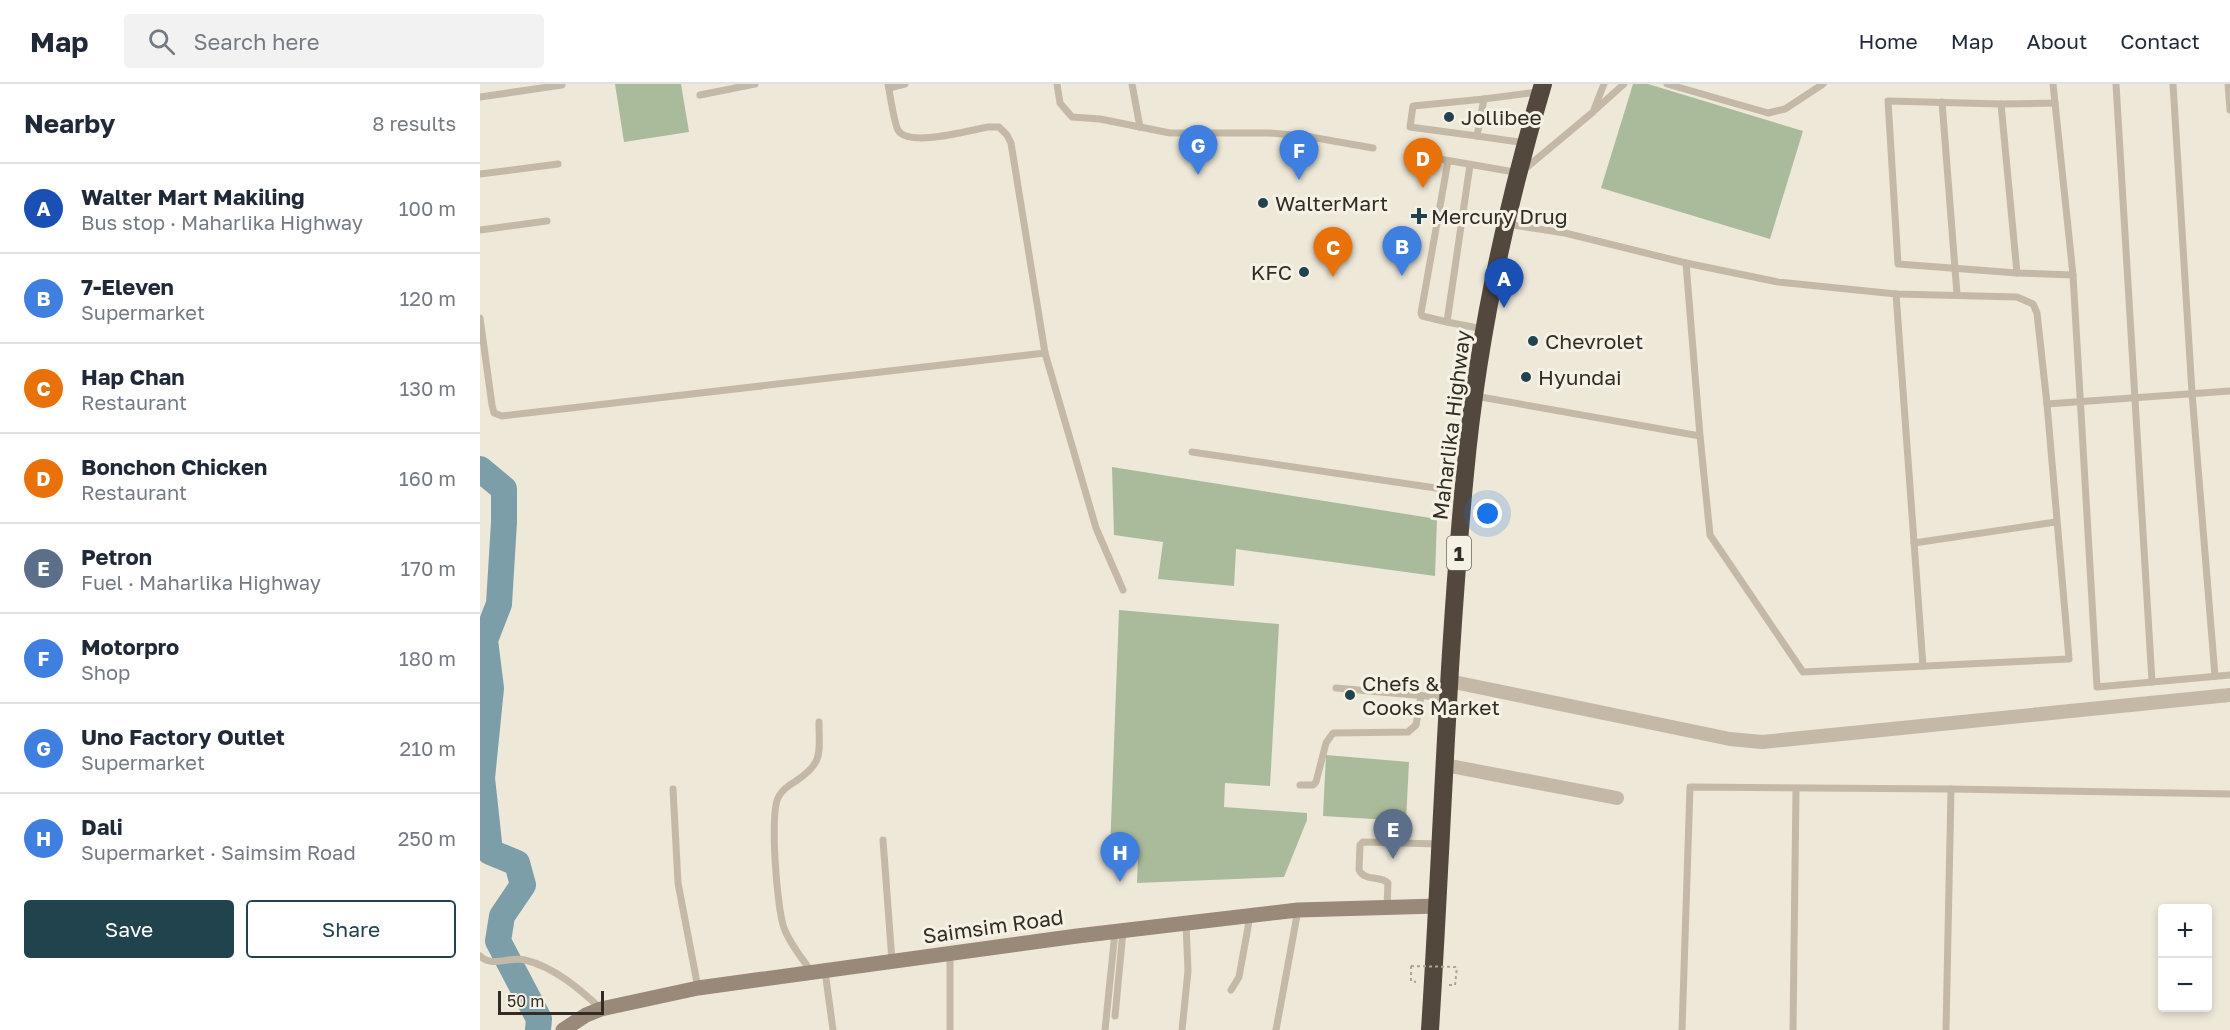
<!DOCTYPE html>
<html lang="en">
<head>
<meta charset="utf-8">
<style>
  body { margin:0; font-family:"Golos Text",sans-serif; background:#f2f2f3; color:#1f2937 }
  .controls { position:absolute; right:18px; bottom:18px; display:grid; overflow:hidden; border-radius:6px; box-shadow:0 3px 9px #0003 }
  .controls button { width:54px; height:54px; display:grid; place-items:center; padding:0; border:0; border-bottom:2px solid #e0e1e3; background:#fff; color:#1f2937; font:30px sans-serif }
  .scale { position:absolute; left:18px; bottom:15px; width:106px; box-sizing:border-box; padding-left:6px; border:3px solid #322c26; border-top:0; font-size:16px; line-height:21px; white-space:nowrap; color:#322c26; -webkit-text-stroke:4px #f6f1e5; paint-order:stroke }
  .you { position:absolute; left:1008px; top:430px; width:21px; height:21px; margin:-15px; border:4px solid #fff; border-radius:50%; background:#1a73e8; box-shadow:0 0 0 9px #1a73e833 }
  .badge { display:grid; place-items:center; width:39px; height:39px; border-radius:50%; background:#21434e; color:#fff; font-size:20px; font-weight:700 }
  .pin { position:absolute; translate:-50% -50px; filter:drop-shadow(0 2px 3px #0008) }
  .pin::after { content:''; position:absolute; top:32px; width:21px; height:18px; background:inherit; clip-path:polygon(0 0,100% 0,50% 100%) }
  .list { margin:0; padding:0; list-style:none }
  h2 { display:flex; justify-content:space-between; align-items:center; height:78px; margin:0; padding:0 24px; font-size:26px }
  h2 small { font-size:20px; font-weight:400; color:#747a83 }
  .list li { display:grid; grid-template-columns:39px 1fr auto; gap:18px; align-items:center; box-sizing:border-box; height:90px; padding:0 24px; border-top:2px solid #e0e1e3 }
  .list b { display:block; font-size:22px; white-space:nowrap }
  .list p { margin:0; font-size:20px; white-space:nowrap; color:#747a83 }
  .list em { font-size:20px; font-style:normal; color:#747a83 }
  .actions { display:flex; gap:12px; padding:18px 24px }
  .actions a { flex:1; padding:14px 0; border:2px solid #21434e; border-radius:6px; text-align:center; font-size:21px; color:#21434e }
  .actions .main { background:#21434e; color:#fff }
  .icon { flex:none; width:33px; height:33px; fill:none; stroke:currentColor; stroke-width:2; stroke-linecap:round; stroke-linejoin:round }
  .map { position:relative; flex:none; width:1750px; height:946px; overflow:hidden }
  header { display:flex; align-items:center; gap:36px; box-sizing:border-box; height:84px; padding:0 30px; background:#fff; border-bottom:2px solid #e0e1e3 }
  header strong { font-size:28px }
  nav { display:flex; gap:33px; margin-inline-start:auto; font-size:21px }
  .search { width:420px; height:54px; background:#f2f2f3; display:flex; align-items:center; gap:15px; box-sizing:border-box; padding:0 21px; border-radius:6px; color:#747a83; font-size:22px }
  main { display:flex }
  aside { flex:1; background:#fff }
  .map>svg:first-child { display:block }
</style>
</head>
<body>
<header>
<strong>Map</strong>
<div class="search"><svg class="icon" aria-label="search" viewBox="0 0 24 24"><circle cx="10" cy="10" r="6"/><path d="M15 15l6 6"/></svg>Search here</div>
<nav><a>Home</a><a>Map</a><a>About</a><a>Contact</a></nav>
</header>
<main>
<aside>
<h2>Nearby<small>8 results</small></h2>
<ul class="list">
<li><span class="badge" style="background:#1a4fb4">A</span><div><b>Walter Mart Makiling</b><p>Bus stop · Maharlika Highway</p></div><em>100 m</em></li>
<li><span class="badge" style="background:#3f7fe0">B</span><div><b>7-Eleven</b><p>Supermarket</p></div><em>120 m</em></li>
<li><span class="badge" style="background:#e8710a">C</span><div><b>Hap Chan</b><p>Restaurant</p></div><em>130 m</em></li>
<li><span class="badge" style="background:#e8710a">D</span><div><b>Bonchon Chicken</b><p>Restaurant</p></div><em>160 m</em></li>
<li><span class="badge" style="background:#5c6f8a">E</span><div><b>Petron</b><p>Fuel · Maharlika Highway</p></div><em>170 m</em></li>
<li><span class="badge" style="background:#3f7fe0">F</span><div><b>Motorpro</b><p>Shop</p></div><em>180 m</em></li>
<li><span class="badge" style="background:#3f7fe0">G</span><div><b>Uno Factory Outlet</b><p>Supermarket</p></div><em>210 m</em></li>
<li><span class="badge" style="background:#3f7fe0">H</span><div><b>Dali</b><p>Supermarket · Saimsim Road</p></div><em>250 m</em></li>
</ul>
<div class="actions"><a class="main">Save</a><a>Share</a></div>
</aside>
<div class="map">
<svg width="1750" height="946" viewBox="0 0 1750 946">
  <rect width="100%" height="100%" fill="#eee8d9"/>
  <!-- green -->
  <g fill="#aabb9b">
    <polygon points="135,0 201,0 209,48 144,58"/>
    <polygon points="1153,0 1168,0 1323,47 1290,155 1121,104"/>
    <polygon points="632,383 957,435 955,492 756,465 754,502 678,495 683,458 634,451"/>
    <polygon points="639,526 799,540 790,702 745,699 744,723 827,729 827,736 804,793 657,799 658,772 630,767"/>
    <polygon points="846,671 929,678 926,737 843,732"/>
  </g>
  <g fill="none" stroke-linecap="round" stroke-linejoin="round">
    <!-- river -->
    <polyline stroke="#7b9ea8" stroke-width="26" points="0,385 24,405 24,438 19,520 5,556 11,604 2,694 10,768 37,779 43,801 22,832 18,857 59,935 58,946"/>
    <!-- path -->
    <g stroke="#b0a491" stroke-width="2" stroke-dasharray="3 3" stroke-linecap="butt">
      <polyline points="931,882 931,897 936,898"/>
      <polyline points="969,901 975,901 977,883"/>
    </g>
    <!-- lane -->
    <g stroke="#c4b9a6" stroke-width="7">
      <path d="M408,0C410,10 414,39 418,46C428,64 490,46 508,43H519L527,51L531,59L565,269L616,444L643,506"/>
      <polyline points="577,0 580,19 592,33 620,35 690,49 789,49 825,52 893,64"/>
      <polyline points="652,0 660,43"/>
      <polyline points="1187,0 1288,29 1305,25 1343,0"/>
      <polyline points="1636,0 1672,598"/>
      <polyline points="1693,0 1712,309 1735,592"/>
      <polyline points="1748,0 1750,26"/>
      <polyline points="409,4 425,0"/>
      <polyline points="220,11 275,0"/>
      <polyline points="0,13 82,1"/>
      <polyline points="1462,18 1477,210"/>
      <polyline points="1575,19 1593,191 1617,603 1750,591"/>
      <polyline points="1521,20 1408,17 1418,180 1537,189 1593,191"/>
      <polyline points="1115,26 1144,0"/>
      <polyline points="997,52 930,43 933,22 1004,15"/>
      <polyline points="1046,59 997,52 1004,15 1058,8"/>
      <polyline points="954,74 1040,89 1113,28 1124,0"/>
      <polyline points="990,81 967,238 1003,245"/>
      <polyline points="0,90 78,80"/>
      <polyline points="1026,140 1085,149 1206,179 1220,352"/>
      <polyline points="0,146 67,137"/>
      <polyline points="1537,189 1521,20 1575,19 1573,0"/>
      <polyline points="1416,210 1443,582"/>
      <polyline points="0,234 12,321 14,329 22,332 565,269"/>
      <polyline points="967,238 942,232 941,229 968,77"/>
      <polyline points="995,312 1220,352 1230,451 1323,588 1589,575 1567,320 1557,229 1553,220 1537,213 1416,210 1298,198 1206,179"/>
      <polyline points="1567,320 1750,307"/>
      <polyline points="712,368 983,408"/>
      <polyline points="1434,459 1576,438"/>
      <polyline points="856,604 968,614"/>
      <polyline points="820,701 833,701 836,698 846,659 853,649 928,648 936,641 941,612"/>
      <polyline points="193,705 198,799 218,904"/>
      <polyline points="403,756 412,877"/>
      <path d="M907,822L908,799C900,791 885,798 879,786L880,761L883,758L959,760"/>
      <polyline points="470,870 470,946"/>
      <path d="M0,872C12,884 30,872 45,876C74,883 100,905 121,925"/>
      <path d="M331,887C321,873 310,860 304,844C297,825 289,728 299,712C303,705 309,701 316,697C344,678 339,670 339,638"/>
      <polyline points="345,887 353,946"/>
      <polyline points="751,906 759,893 770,832"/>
      <polyline points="635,932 643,847"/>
      <polyline points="625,946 635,848"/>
      <polyline points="702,946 708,887 706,840"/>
      <polyline points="796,946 818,826"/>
      <polyline points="1202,946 1210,703 1471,705 1750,710"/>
      <polyline points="1313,946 1316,705"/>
      <polyline points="1466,946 1471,705"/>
    </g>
    <!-- street -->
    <g stroke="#c4b9a6" stroke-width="14">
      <polyline points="969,597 1250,655 1282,658 1750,611"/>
      <polyline points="965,681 1137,714"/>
    </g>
    <!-- secondary -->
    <polyline stroke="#988978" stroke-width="15" points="83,946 106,931 121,925 218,904 597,852 818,826 958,822"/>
    <!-- highway -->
    <path stroke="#52483e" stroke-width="18" d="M950,946C962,761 967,575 985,390C997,259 1025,127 1063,0"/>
    <!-- path-bridge -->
    <polyline stroke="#b0a491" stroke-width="2" stroke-dasharray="3 3" stroke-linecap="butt" points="931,882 977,883"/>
  </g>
  <!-- markers -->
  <g fill="#21434e" stroke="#f6f1e5" stroke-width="2">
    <circle cx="969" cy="33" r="6"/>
    <circle cx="783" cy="119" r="6"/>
    <path d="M936 123h6v6h6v6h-6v6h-6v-6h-6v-6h6z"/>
    <circle cx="824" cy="188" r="6"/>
    <circle cx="1053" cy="257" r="6"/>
    <circle cx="1046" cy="293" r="6"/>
    <circle cx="870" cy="611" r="6"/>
  </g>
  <g text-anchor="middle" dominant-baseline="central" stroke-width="6" stroke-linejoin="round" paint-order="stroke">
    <!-- shield labels -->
    <rect fill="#f6f1e5" stroke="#6d675f" stroke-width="1.5" x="967" y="452" width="24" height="34" rx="4.5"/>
    <g font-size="20" font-weight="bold" fill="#322c26">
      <text x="979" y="469">1</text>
    </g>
    <!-- poi labels -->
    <g font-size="21" fill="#322c26" stroke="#f6f1e5" text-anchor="start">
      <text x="981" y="33">Jollibee</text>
      <text x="795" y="119">WalterMart</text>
      <text x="951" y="132">Mercury Drug</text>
      <text x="812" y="188" text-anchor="end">KFC</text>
      <text x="1065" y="257">Chevrolet</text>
      <text x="1058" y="293">Hyundai</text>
      <text x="882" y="599">Chefs &amp;<tspan x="882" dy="24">Cooks Market</tspan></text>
    </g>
    <!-- street labels -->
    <g font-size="21" fill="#322c26" stroke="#f6f1e5">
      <text transform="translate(971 341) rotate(-83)">Maharlika Highway</text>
      <text transform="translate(513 842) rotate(-8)">Saimsim Road</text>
    </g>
  </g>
</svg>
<div class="controls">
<button>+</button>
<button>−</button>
</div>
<div class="scale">50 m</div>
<div class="you"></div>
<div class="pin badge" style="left:1024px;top:224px;background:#1a4fb4">A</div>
<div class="pin badge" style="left:922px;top:192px;background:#3f7fe0">B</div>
<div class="pin badge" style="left:853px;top:193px;background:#e8710a">C</div>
<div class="pin badge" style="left:943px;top:104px;background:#e8710a">D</div>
<div class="pin badge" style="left:913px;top:775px;background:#5c6f8a">E</div>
<div class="pin badge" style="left:819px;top:96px;background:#3f7fe0">F</div>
<div class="pin badge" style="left:718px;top:91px;background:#3f7fe0">G</div>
<div class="pin badge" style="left:640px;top:798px;background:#3f7fe0">H</div>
</div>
</main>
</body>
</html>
